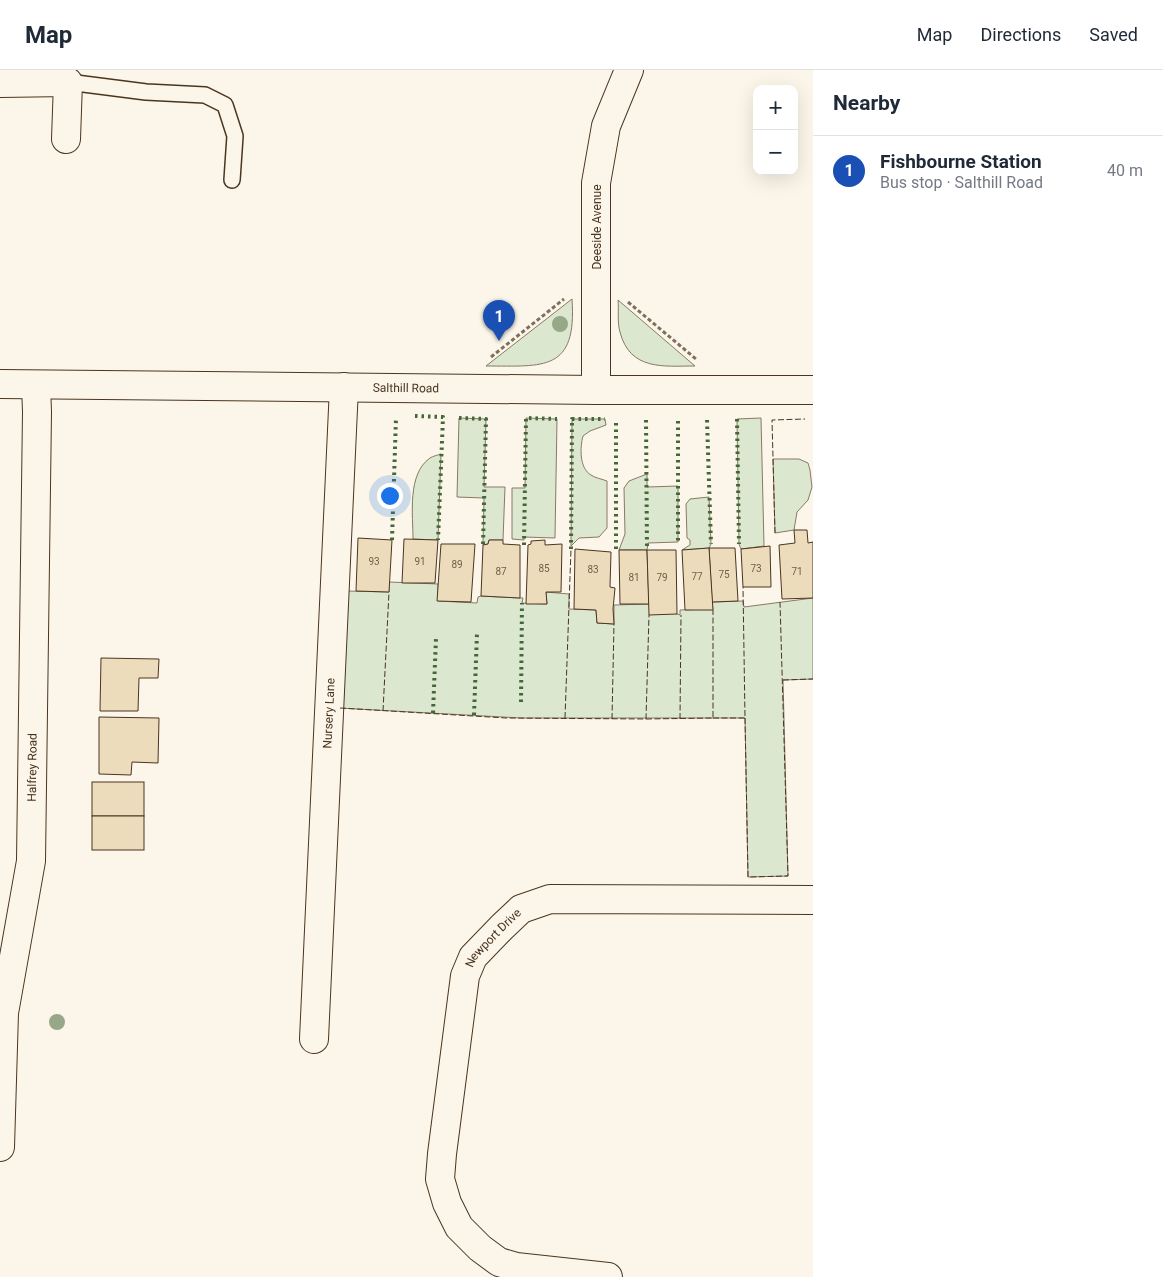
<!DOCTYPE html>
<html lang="en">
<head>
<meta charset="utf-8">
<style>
  body { margin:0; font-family:Roboto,sans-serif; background:#f2f2f3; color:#1f2937 }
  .controls { position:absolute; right:15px; top:15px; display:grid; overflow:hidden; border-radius:10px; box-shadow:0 5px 20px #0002 }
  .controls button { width:45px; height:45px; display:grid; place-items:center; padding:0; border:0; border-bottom:1px solid #e0e1e3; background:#fff; color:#1f2937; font:25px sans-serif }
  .you { position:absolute; left:389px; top:425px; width:18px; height:18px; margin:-12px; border:4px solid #fff; border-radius:50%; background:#1a73e8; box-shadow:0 0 0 8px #1a73e833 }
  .badge { display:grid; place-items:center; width:32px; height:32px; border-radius:50%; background:#0f766e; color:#fff; font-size:16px; font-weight:700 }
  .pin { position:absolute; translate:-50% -41px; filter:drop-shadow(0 1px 2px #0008) }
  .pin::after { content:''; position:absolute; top:26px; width:18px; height:15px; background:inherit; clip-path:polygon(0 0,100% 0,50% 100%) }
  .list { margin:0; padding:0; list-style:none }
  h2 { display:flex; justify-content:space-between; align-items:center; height:65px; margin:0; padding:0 20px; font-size:21px }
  h2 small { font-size:16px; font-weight:400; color:#747a83 }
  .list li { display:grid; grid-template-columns:32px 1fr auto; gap:15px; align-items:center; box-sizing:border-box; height:70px; padding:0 20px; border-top:1px solid #e0e1e3 }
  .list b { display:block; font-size:19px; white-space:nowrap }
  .list p { margin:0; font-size:16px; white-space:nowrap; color:#747a83 }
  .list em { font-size:16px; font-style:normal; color:#747a83 }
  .map { position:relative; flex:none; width:813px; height:1207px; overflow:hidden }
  header { display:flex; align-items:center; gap:30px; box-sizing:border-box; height:70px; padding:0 25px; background:#fff; border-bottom:1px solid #e0e1e3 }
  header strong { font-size:24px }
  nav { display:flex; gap:28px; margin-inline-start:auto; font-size:18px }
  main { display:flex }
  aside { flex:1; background:#fff }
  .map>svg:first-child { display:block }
</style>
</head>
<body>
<header>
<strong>Map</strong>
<nav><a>Map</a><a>Directions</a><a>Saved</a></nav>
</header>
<main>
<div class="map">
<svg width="813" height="1207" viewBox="0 0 813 1207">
  <rect width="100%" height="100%" fill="#fbf6e9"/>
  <!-- green -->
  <g fill="#dce7d0" stroke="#887966">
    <path d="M572,229C577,302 544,296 486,296Z"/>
    <path d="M618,230L695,296C664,296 630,301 620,262C617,252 619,240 618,230Z"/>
    <polygon points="459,348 486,349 484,417 505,417 503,470 489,470 488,474 483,475 484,428 457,427"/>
    <polygon points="526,348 557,349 555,468 524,467 524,470 512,469 512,418 525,418"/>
    <polygon points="761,348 764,476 741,479 739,474 737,349"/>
    <path d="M572,349H605L606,355L590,361L583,366C580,377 579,398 591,405C595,408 602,409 607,411V458L599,467L579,468L571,476Z"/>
    <path d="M441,384L438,470L413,469C413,445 407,404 430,388C433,386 438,385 441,384Z"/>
    <polygon points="773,389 799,389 808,393 810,400 812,417 808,430 797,442 794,460 775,463"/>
    <polygon points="647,404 647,417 678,416 678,472 648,473 647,480 619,480 625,464 624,418 629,411"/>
    <polygon points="709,427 711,474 709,478 682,480 690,475 690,470 687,468 686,434 690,429"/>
    <polygon points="389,512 438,514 438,531 477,533 478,527 481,526 520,528 523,528 522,533 547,534 546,522 569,524 569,539 596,540 597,553 614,554 614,535 649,534 680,545 680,540 713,539 712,532 743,531 744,537 813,528 813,609 783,610 788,806 748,807 745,648 521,648 339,638 346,521 389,522"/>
  </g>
  <!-- building -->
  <g fill="#ecdcbc" stroke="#4a3520">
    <polygon points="794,460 807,460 808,473 813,472 813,528 782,529 779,475 795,473"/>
    <polygon points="358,468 392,470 389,522 356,521"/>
    <polygon points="404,469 438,470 435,513 402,513"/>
    <polygon points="489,470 503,470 503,474 520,475 520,528 481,526 483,475 488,474"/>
    <polygon points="545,470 545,475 562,474 561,522 546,522 547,534 526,534 528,475 531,474 531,471"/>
    <polygon points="441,474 475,474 471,532 437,531"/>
    <polygon points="770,476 771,517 743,517 741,479"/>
    <polygon points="709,478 735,478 738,531 712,532"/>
    <polygon points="709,478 713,540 685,540 682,480"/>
    <polygon points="575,479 611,482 610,517 615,518 613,539 614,554 597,553 596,540 574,539"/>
    <polygon points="619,480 647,480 649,534 620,534"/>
    <polygon points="647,480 676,480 677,544 649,545"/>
    <polygon points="101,588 159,589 158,608 139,608 138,641 100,641"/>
    <polygon points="99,647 159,648 158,693 132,692 131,705 99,704"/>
    <rect x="92" y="712" width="52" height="34"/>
    <rect x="92" y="746" width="52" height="34"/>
  </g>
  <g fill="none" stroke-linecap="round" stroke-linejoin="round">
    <defs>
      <polyline id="service" points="68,12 146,22 205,25 225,35 235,66 232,110"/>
      <g id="minor">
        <polyline points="0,13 68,12 66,69"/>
        <polyline points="596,320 596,113 606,56 629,0"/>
        <path id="s1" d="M314,969L344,317"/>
        <path id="s2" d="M0,1077L4,943L31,791L37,342L36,315"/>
        <path id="s3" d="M608,1207L516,1197L499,1192L480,1178L459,1157L447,1133L440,1109L442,1084L465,906L473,887L502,857L521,839L550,829L813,830"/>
      </g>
      <g id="tertiary">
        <path id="s4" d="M0,314L596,320H813"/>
      </g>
    </defs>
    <!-- service casing -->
    <use href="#service" stroke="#4a3520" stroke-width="18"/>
    <!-- minor casing -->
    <use href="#minor" stroke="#4a3520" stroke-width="30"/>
    <!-- tertiary casing -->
    <use href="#tertiary" stroke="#4a3520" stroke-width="30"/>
    <!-- path -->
    <g stroke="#7f6f5c" stroke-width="3" stroke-dasharray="4 2.5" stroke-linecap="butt">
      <polyline points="628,232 696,289"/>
      <polyline points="491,287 564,229"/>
    </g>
    <!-- service -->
    <use href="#service" stroke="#fbf6e9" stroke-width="15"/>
    <!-- minor -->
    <use href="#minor" stroke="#fbf6e9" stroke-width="28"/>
    <!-- tertiary -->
    <use href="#tertiary" stroke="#fbf6e9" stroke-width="28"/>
    <!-- hedge -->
    <g stroke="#436837" stroke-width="4" stroke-dasharray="2.5 4" stroke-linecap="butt">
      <polyline points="415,346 443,347 438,470"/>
      <polyline points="459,348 486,349 483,475"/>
      <polyline points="737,349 739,474"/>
      <polyline points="646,350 647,480"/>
      <polyline points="707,350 711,474"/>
      <polyline points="678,351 678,472"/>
      <polyline points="392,470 396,348"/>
      <polyline points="524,475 526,348 557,349"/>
      <polyline points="571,479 572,349 605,349"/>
      <polyline points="616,479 616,349"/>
      <polyline points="521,632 522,533"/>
      <polyline points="433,643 436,568"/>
      <polyline points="474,645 477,563"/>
    </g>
    <!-- fence -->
    <g stroke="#4a3520" stroke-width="1" stroke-dasharray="6 2.5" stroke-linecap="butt">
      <polyline points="775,463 772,350 805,349"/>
      <polyline points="783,610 813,609"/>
      <polyline points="340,638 506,648 646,649 649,545"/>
      <polyline points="383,641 389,522"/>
      <polyline points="565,648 571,479"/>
      <polyline points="713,648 745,648 743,517"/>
      <polyline points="745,648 748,807 788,806 780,532"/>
      <polyline points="612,649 614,554"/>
      <polyline points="646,649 713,648 713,540"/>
      <polyline points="680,649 681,545"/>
    </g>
  </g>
  <!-- trees -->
  <g fill="#96a887">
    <circle cx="560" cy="254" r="8"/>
    <circle cx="57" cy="952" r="8"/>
  </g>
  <g text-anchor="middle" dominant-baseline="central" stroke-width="4" stroke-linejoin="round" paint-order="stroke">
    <!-- number labels -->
    <g font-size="10" fill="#725f47">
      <text x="374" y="491">93</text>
      <text x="420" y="491">91</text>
      <text x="457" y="494">89</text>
      <text x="544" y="498">85</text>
      <text x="756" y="498">73</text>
      <text x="593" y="499">83</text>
      <text x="501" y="501">87</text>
      <text x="797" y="501">71</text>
      <text x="724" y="504">75</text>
      <text x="697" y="506">77</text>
      <text x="634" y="507">81</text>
      <text x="662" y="507">79</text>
    </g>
    <!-- street labels -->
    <g font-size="12" fill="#4a3520" stroke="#fbf6e9">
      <text transform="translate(597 157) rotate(-90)">Deeside Avenue</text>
      <text stroke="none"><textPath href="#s4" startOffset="406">Salthill Road</textPath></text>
      <text stroke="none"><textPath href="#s1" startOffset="326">Nursery Lane</textPath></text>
      <text stroke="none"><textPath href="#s2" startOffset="382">Halfrey Road</textPath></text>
      <text stroke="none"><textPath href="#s3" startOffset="468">Newport Drive</textPath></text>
    </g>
  </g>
</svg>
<div class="controls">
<button>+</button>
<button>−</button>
</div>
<div class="you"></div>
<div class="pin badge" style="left:499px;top:271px;background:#1a4fb4">1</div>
</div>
<aside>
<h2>Nearby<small></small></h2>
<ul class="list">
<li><span class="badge" style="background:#1a4fb4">1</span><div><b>Fishbourne Station</b><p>Bus stop · Salthill Road</p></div><em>40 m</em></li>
</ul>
</aside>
</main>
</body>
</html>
